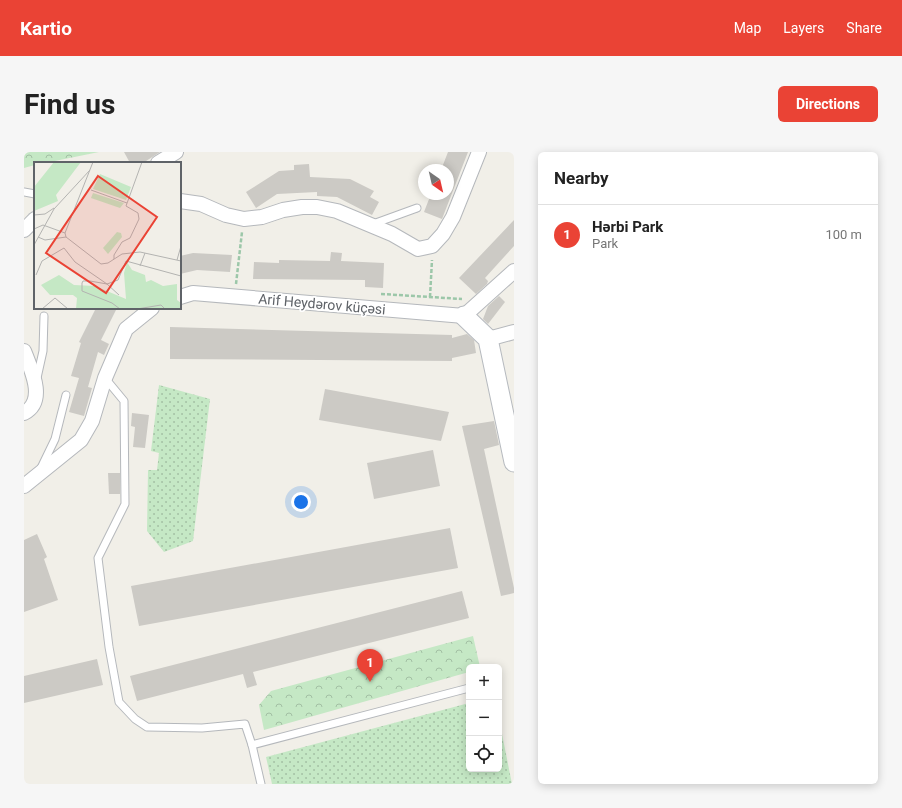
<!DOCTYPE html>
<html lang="en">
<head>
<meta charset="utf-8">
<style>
  body { margin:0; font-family:Roboto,sans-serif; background:#f6f6f6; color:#222 }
  .controls { position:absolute; right:12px; bottom:12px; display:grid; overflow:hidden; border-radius:6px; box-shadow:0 2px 10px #0003 }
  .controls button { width:36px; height:36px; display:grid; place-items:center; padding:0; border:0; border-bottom:1px solid #e0e0e0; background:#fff; color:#222; font:20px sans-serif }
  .compass { position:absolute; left:394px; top:12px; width:36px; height:36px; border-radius:50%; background:#fff; box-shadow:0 2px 10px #0003; rotate:146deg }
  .you { position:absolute; left:277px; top:350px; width:14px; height:14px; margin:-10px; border:3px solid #fff; border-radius:50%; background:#1a73e8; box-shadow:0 0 0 6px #1a73e833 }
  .badge { display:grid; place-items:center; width:26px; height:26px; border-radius:50%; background:#ea4335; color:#fff; font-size:13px; font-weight:700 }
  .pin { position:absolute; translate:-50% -33px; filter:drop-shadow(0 1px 2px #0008) }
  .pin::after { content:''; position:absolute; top:21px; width:14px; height:12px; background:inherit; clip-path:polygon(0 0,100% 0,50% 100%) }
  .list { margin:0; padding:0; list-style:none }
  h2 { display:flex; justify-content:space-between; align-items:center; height:52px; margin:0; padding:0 16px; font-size:17px }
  h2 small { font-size:13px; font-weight:400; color:#767676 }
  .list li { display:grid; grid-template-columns:26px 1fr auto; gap:12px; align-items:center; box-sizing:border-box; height:60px; padding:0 16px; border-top:1px solid #e0e0e0 }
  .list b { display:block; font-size:15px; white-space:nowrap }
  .list p { margin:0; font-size:13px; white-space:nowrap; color:#767676 }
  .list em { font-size:13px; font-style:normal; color:#767676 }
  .icon { flex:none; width:22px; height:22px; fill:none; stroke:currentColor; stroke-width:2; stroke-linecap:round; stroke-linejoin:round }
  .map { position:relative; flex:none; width:490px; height:632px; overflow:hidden; border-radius:6px }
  header { display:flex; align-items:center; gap:24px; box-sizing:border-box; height:56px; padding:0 20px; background:#ea4335; color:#fff }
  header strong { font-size:19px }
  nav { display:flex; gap:22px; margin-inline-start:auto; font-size:14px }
  .intro { display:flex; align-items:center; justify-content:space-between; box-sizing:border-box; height:96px; padding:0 24px }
  h1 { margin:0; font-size:28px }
  .button { padding:10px 18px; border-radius:6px; background:#ea4335; color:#fff; font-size:14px; font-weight:700 }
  main { display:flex; gap:24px; padding:0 24px }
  aside { flex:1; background:#fff; border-radius:6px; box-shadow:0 2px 10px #0003 }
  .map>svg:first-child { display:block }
</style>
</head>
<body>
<header>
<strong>Kartio</strong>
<nav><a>Map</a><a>Layers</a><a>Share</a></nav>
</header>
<div class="intro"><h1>Find us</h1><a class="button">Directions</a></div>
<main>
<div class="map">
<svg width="490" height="632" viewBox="0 0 490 632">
  <defs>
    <pattern id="grass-dots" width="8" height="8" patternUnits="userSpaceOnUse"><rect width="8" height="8" fill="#c5e8c5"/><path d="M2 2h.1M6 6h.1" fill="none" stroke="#a3c0a4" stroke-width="1.8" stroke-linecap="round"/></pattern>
    <pattern id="forest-crowns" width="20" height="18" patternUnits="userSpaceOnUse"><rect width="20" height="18" fill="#c5e8c5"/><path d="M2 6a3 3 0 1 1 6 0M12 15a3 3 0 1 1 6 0" fill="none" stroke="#a3c0a4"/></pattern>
  </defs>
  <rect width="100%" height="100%" fill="#f1efe8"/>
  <!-- grass -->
  <g fill="url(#grass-dots)">
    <polygon points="135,233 186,247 169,389 140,400 123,379 124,318 133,318 135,301 127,299"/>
    <polygon points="445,551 445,617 475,617 475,567 488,632 248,632 242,605"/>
  </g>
  <!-- forest -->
  <g fill="url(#forest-crowns)">
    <polygon points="0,0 75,0 21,11 11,11 11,13 0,16"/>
    <polygon points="449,484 456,515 445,515 445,520 240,578 235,553 247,539"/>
  </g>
  <!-- building -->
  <g fill="#cccac5">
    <polygon points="100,0 136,0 119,11 106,11"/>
    <polygon points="424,0 444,0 418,67 400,60 407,42 424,42 424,18 417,18"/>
    <polygon points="285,12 286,25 326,27 350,39 346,45 355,50 348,63 313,45 293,44 293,40 253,42 232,56 222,40 255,19 270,18 270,13"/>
    <polygon points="490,68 490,94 461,126 464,129 463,132 452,142 435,126"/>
    <polygon points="307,100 318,101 317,109 360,111 359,136 341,135 341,128 229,127 230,110 255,111 255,108 306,109"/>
    <polygon points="169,101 208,103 206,120 173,118 156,122 156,104"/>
    <polygon points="475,144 481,150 464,172 459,167 464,154"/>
    <polygon points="72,156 93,156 77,188 85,192 80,203 74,200 64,235 68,236 60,264 45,260 55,226 47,224 57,191 55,190"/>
    <polygon points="146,175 428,183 428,186 443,182 450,188 452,201 428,206 428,209 146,207"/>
    <polygon points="301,237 425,260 417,289 295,268"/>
    <polygon points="108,261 125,263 121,296 109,295 111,275 107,274"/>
    <polygon points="470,269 475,293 460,297 490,436 490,441 477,444 438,274"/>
    <polygon points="409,298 416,334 350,347 343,311"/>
    <polygon points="84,321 96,321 96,342 85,342"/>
    <polygon points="426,376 434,416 115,474 107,434"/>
    <polygon points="13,382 23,405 20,407 34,448 0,460 0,388"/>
    <polygon points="438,439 445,466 229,520 233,533 223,536 219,522 113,549 106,524"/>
    <polygon points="73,507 79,533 0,551 0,524"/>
  </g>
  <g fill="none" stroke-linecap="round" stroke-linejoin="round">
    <defs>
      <g id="lane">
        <polyline points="0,40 11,42"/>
        <polyline points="349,72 393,56"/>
        <polyline points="13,226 19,199 20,164"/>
        <polyline points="81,226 100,249 101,352 74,406 85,495 95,550 111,567 123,575 178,576 221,572 228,593 237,632"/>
        <polyline points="17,316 31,287 42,243"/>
        <polyline points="228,593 445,536"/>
      </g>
      <g id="street">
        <polyline points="134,11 152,0"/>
        <polyline points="156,49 177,52 202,63 220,67 238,65 259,58 278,55 293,55 313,59 368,82 394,97 408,94 419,82 429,65 455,0"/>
        <polyline points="0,78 11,67"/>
        <polyline points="156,145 169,141 440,164 490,119"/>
        <polyline points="464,187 490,180"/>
        <path d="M0,199C7,217 23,249 0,261"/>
        <polyline points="0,334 57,288 68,269 81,226 102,177 128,156"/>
      </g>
      <polyline id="secondary" points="440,164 464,187 490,310"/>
    </defs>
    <!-- lane casing -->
    <use href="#lane" stroke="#b5b8bc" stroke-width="9"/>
    <!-- street casing -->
    <use href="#street" stroke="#b5b8bc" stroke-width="16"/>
    <!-- secondary casing -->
    <use href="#secondary" stroke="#b6babf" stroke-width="21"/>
    <!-- path -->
    <g stroke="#9cc7a9" stroke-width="2.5" stroke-dasharray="4 2" stroke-linecap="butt">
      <polyline points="212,132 218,80"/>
      <polyline points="357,142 438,147"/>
      <polyline points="406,145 408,108"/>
    </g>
    <!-- lane -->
    <use href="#lane" stroke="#fff" stroke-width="7"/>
    <!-- street -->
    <use href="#street" stroke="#fff" stroke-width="14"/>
    <!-- secondary -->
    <use href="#secondary" stroke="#fff" stroke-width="19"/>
  </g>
  <g text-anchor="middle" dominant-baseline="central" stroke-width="3.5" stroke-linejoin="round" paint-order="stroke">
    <!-- street labels -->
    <g font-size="14" fill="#5f6368" stroke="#fff">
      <text transform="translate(298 152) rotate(5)">Arif Heydərov küçəsi</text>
    </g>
  </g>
  <!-- overview -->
  <g transform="translate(10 10)">
    <rect width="147" height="147" fill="#f1efe8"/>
    <path d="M66,12L97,25L92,38L59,27ZM83,70L87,71L88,75L74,92L69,86Z" fill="#c5e8c5"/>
    <path d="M20,0H47L22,33L24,39L0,49V25ZM59,31L90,41L86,46L57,36ZM93,100L98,108L111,113L112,120L117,118L129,124L143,122V138L147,141V147H42L43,136L39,133H16L7,123L25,113L40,123L61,124L92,137L90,111Z" fill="#c5e8c5"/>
    <path fill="none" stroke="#b3b3b1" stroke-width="1" d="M57,28L93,41M0,53L11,52L20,46M0,67L9,63L31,71M4,75L11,78L32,75M32,75L67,102L74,101L88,92L106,90L147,99M32,75L31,71L59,0M0,83L20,47L56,8M80,97V93L88,80L96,76L105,57L104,51L92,44L108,0M143,98L147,84M106,104L111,91M2,113L8,99L30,86L41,100L73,122L84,118L92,99L147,114M85,133L73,122L56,119H49L48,121V129L78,141L86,147M8,147L21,136L34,147M103,147L127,143L131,147"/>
    <path fill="#ea4335" fill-opacity="0.15" stroke="#ea4335" stroke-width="2" d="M64,14L123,55L72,131L12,91Z"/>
    <rect width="147" height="147" fill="none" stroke="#5f6368" stroke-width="2"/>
  </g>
</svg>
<div class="controls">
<button>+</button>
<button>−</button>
<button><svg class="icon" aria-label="locate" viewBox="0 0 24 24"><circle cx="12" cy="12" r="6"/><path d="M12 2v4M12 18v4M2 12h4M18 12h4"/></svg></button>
</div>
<svg class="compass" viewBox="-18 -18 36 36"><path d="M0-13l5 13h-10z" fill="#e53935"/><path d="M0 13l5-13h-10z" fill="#767676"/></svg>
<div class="you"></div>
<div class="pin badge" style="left:346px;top:530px">1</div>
</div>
<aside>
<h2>Nearby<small></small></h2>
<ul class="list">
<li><span class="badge">1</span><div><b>Hərbi Park</b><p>Park</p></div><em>100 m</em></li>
</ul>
</aside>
</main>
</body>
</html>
